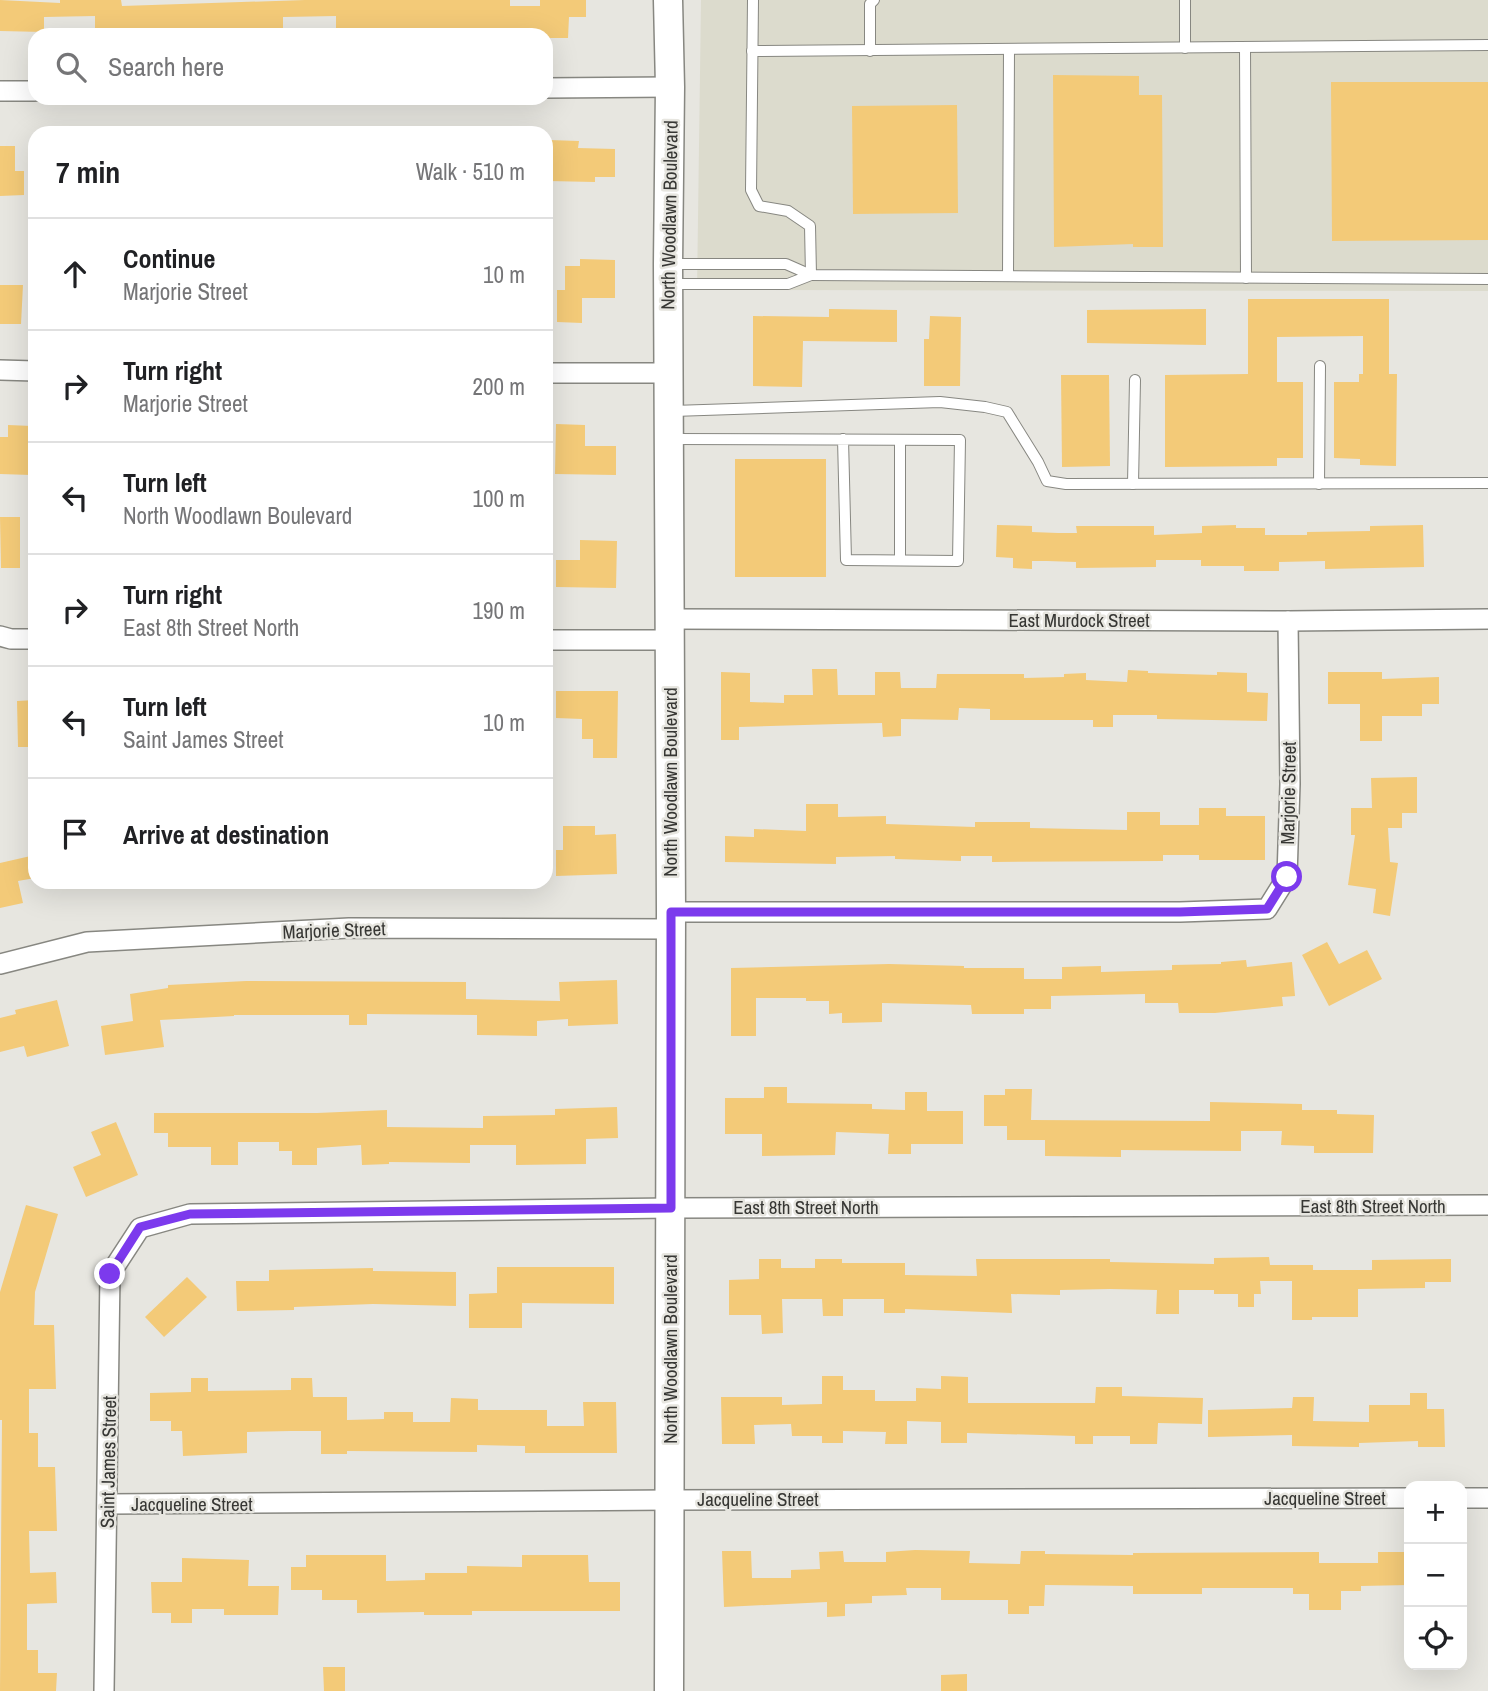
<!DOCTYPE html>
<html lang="en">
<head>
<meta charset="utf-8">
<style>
  body { margin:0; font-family:"Archivo Narrow",sans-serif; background:#f6f6f6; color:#202124 }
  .controls { position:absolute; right:21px; bottom:21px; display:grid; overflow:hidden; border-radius:14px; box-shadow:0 7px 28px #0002 }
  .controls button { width:63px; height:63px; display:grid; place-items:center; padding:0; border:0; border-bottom:2px solid #e0e0e0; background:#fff; color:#202124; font:35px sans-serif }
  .stop { position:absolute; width:21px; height:21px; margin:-16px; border:5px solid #7c3aed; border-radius:50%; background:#fff }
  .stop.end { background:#7c3aed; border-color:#fff; box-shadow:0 2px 7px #0008 }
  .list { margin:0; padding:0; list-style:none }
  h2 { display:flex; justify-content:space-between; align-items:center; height:91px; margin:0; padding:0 28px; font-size:30px }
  h2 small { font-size:23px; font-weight:400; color:#757577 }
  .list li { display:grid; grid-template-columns:46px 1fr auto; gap:21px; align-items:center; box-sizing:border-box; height:112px; padding:0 28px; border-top:2px solid #e0e0e0 }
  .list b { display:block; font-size:26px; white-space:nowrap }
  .list p { margin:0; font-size:23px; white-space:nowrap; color:#757577 }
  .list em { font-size:23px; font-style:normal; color:#757577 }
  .icon { flex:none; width:38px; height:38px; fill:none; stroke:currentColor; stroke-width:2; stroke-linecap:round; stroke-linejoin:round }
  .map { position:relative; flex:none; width:1488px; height:1691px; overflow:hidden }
  .search { position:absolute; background:#fff; box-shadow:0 7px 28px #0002; left:28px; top:28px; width:525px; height:77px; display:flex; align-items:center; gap:18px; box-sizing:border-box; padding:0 24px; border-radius:21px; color:#757577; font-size:26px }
  .panel { position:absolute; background:#fff; box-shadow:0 7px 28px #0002; left:28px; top:126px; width:525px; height:763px; border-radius:21px }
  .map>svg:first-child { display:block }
</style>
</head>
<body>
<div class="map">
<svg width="1488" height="1691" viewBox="0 0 1488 1691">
  <rect width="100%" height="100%" fill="#e7e6e0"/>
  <!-- built -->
  <polygon fill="#dcdbcd" points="701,0 1488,0 1488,291 697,290"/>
  <!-- building -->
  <g fill="#f3ca78">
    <polygon points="0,0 60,3 60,0 121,0 122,6 305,0 510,0 510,6 540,6 540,0 586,0 586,17 569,17 568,38 546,38 546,35 336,35 336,16 283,17 283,30 242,31 242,35 95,35 95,16 44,17 44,32 0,31"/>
    <polygon points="1053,75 1139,76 1139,95 1162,95 1163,247 1133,247 1133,244 1054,247"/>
    <polygon points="1331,82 1488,82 1488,240 1332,241"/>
    <polygon points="957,105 958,213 853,214 852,106"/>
    <polygon points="549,140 579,141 578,148 615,149 615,177 595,177 595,182 548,181"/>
    <polygon points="0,146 15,146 15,171 24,171 24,195 0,196"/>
    <polygon points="580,259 615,260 615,298 582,298 582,323 557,322 557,290 565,290 565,266 580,266"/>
    <polygon points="0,285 23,285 21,324 0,324"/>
    <polygon points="1248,299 1389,299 1389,374 1397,374 1396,466 1360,465 1360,459 1334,458 1334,382 1359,382 1359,374 1363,374 1363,336 1277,337 1277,382 1303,382 1303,458 1277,458 1277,466 1165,467 1165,375 1248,374"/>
    <polygon points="829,309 897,310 897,342 803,341 802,387 753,386 753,316 829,317"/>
    <polygon points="1206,309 1206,345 1087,343 1087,310"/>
    <polygon points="930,316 961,317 960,386 924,386 924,339 929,339"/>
    <polygon points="1061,375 1109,375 1110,466 1062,467"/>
    <polygon points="556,424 585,425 585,446 616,446 616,475 555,474"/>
    <polygon points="8,425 32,426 31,475 0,474 0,437 8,437"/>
    <rect x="735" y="459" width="91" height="118"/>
    <polygon points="0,517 20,517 20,568 1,568"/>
    <polygon points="997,525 1032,526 1032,532 1058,533 1077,533 1076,526 1154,526 1154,535 1202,533 1202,526 1236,525 1236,528 1265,528 1265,535 1307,535 1307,532 1370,531 1370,526 1423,525 1424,567 1325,569 1325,561 1279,562 1279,571 1244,571 1244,566 1201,566 1201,560 1156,560 1156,567 1076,568 1076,562 1047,561 1032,561 1032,569 1013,568 1013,558 996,557"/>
    <polygon points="580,540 617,541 616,588 556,587 556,560 580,560"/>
    <polygon points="812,669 837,669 838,695 875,695 875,672 900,672 901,688 936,688 937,674 1024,674 1024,678 1064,677 1064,674 1086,673 1086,680 1127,682 1128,670 1148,671 1148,673 1217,675 1217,672 1247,673 1247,692 1268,693 1267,721 1157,719 1157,715 1113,715 1113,727 1093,727 1093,720 990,720 990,709 959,708 958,720 901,719 901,736 883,737 882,723 838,724 739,727 739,740 721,740 721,672 750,673 750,702 784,703 784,695 813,695"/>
    <polygon points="1328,672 1382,672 1382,679 1439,677 1439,704 1422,704 1422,716 1382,716 1382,741 1360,741 1360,704 1328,704"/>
    <polygon points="556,691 618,691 617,758 593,758 593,739 582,739 582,719 556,718"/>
    <polygon points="35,700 35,747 18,747 17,701"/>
    <polygon points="1417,777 1417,813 1402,813 1402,828 1388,828 1390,862 1398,863 1390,916 1373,913 1376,889 1348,885 1355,835 1351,835 1351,808 1372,808 1371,778"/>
    <polygon points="806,804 838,804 838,817 886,816 886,824 975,827 975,822 1030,822 1030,828 1127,830 1127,812 1160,812 1160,825 1199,825 1199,808 1226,808 1226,816 1265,816 1265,860 1199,860 1199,855 1163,855 1163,861 992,862 992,856 961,856 961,861 895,859 895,856 836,857 836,864 725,862 725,836 754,837 754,829 806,831"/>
    <polygon points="563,826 595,826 595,835 616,834 617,874 556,876 556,850 563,850"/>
    <polygon points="35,855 35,878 18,881 23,903 0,908 0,863"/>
    <polygon points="1327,942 1339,964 1367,950 1382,979 1329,1006 1302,955"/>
    <polygon points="1246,960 1247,967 1292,962 1295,996 1282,997 1283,1006 1215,1013 1179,1013 1178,1003 1145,1003 1145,994 1051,996 1051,1009 1024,1009 1024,1014 972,1014 971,1005 882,1003 882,1022 842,1023 842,1013 829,1014 829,1001 806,1001 806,998 756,998 756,1036 731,1036 731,968 889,964 964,966 964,968 1024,968 1024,979 1062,979 1062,967 1101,966 1101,972 1172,970 1172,965 1221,964 1221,962"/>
    <polygon points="617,980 618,1024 568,1026 568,1019 537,1021 537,1036 477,1035 477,1015 367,1014 367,1025 349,1025 349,1015 234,1015 234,1016 160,1020 164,1047 105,1055 101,1026 133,1021 130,994 168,988 168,985 246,981 466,982 466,999 560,1001 559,982"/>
    <polygon points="57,1000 69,1046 27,1057 24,1046 0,1052 0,1018 16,1014 15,1010"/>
    <polygon points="764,1087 787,1087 787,1103 872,1104 872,1109 905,1110 905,1092 927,1092 927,1111 963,1111 963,1144 911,1144 911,1154 888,1154 889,1134 836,1132 835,1155 762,1156 762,1134 725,1134 725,1098 764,1098"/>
    <polygon points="1005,1089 1032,1089 1031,1120 1210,1121 1210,1102 1302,1104 1302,1110 1337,1110 1337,1114 1374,1115 1373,1153 1314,1153 1314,1146 1281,1145 1282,1131 1241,1131 1241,1151 1121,1150 1121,1157 1045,1156 1045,1140 1007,1140 1007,1126 984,1126 984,1095 1005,1095"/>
    <polygon points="617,1107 618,1138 586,1139 586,1164 516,1165 516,1145 470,1145 470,1163 389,1162 389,1164 362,1165 361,1145 317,1148 317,1165 292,1165 292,1151 279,1151 279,1142 238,1142 238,1165 211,1165 211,1147 168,1147 168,1133 154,1133 154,1113 317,1113 387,1110 387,1127 483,1128 483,1116 555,1115 555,1109"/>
    <polygon points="116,1122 138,1175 86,1197 73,1167 101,1155 91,1132"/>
    <polygon points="26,1205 58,1214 35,1292 34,1325 54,1325 56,1389 29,1389 29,1433 38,1433 38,1467 55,1467 57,1531 29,1531 30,1573 56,1572 57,1603 27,1604 27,1650 38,1650 38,1673 57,1673 56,1691 0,1691 2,1420 0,1420 0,1292"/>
    <polygon points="1269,1257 1270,1265 1313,1265 1313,1270 1372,1270 1372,1260 1451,1259 1451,1282 1425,1282 1425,1288 1358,1289 1358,1317 1312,1317 1312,1320 1292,1320 1292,1281 1260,1281 1261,1294 1254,1294 1254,1307 1238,1307 1238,1294 1214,1294 1214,1290 1179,1290 1179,1314 1156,1314 1157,1290 1110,1289 1060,1290 1060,1295 1011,1294 1012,1313 905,1309 905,1313 884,1313 884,1299 843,1299 843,1316 823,1316 822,1299 782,1299 783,1333 762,1334 761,1315 729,1315 729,1280 759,1279 759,1259 781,1259 781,1268 815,1268 815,1259 842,1259 842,1263 905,1263 905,1275 977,1276 976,1259 1110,1259 1110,1262 1214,1264 1214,1258"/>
    <polygon points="497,1267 614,1267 614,1304 522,1303 522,1328 469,1328 469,1294 497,1293"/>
    <polygon points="373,1268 373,1271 456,1272 456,1306 373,1304 294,1307 294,1310 237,1311 236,1281 269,1281 269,1270"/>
    <polygon points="187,1277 207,1297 164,1337 145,1317"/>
    <polygon points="822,1376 843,1376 843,1390 875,1390 875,1401 916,1401 916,1388 941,1389 941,1376 968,1377 968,1403 1095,1403 1096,1387 1122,1387 1122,1396 1203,1398 1202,1424 1158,1423 1157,1444 1130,1444 1130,1436 1093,1436 1093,1444 1075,1444 1075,1436 967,1433 967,1443 941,1443 941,1422 907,1421 907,1444 885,1444 886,1432 843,1431 843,1443 822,1443 822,1436 792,1436 791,1424 754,1425 755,1444 722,1444 721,1397 782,1397 782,1405 822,1404"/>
    <polygon points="191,1378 208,1378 208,1391 291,1390 291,1378 312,1378 313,1397 347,1397 347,1420 384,1419 384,1412 413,1412 413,1422 450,1422 451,1398 478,1399 478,1410 547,1410 547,1426 584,1426 583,1402 616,1402 617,1453 525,1453 525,1446 477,1445 477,1452 347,1451 347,1454 321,1454 321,1431 291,1431 247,1432 247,1453 183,1456 182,1431 171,1431 171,1421 150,1421 150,1393 191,1392"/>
    <polygon points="1410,1393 1427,1393 1427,1409 1444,1409 1445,1447 1418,1447 1418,1441 1359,1443 1359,1447 1292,1446 1292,1435 1208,1437 1208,1410 1292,1408 1293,1397 1314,1397 1313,1421 1369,1422 1369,1405 1410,1405"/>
    <polygon points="915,1550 970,1551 969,1563 1020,1564 1021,1551 1045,1551 1045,1554 1133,1555 1133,1553 1319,1552 1319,1563 1378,1563 1378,1552 1409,1552 1409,1585 1361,1586 1361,1591 1341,1591 1341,1610 1309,1610 1309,1594 1293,1594 1293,1588 1202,1588 1202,1594 1133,1594 1133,1586 1045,1585 1044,1606 1029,1606 1029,1614 1008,1614 1008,1600 941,1600 941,1588 906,1588 907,1595 872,1596 872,1603 845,1604 845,1616 827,1617 827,1602 724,1607 722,1551 751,1551 752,1578 791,1578 791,1570 820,1569 819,1552 843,1551 844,1562 886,1562 886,1552"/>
    <polygon points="306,1555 386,1555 386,1581 425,1580 425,1573 467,1573 467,1566 522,1567 522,1555 588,1555 589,1582 620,1582 620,1611 472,1611 472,1615 424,1615 424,1612 357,1613 357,1600 322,1600 322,1590 291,1590 291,1567 306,1567"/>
    <polygon points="182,1558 249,1560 248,1586 279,1586 278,1615 224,1615 224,1609 192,1609 192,1623 171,1623 171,1613 152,1613 151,1582 182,1582"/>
    <polygon points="323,1667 345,1667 345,1691 324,1691"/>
    <polygon points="967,1674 967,1691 941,1691 941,1675"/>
  </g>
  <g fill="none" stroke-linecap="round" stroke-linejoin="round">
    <defs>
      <g id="service">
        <polyline points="753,0 751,190 759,206 788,211 810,226 811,275 1488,279"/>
        <polyline points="1185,0 1185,48"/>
        <polyline points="1245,47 1246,278"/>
        <polyline points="752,51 1488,45"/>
        <polyline points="870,51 870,4 874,0"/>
        <polyline points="671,264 786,264 811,275 788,284 672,284"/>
        <polyline points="1008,276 1009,49"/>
        <polyline points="673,411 940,402 985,407 1007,412 1038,462 1047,481 1066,484 1488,483"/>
        <path d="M672,439C768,439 864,439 960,440L958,561L846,560L843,439"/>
        <polyline points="1133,484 1135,380"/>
        <polyline points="1319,484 1320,366"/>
        <polyline points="900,560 900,440"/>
      </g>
      <g id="minor">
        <polyline points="546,88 670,87"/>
        <polyline points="0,91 35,91"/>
        <polyline points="0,370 35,371"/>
        <polyline points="546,373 668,373"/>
        <polyline points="669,619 1288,621 1488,619"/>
        <polyline points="0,636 11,639 35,639"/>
        <polyline points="546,640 669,640"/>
        <polyline points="671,912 1180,912 1267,909 1287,877 1290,784 1288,621"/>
        <polyline points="0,964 87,942 349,928 671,929"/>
        <polyline points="1462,1498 1488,1498"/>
        <polyline points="108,1504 670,1500 1409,1498"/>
        <polyline points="104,1691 110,1274 140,1228 190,1214 671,1208 1488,1205"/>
      </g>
      <polyline id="secondary" points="668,0 670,87 668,264 671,912 669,1691"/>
    </defs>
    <!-- service casing -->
    <use href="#service" stroke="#878781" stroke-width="12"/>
    <!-- minor casing -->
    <use href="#minor" stroke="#878781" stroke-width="22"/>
    <!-- secondary casing -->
    <use href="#secondary" stroke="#878781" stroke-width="31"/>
    <!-- service -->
    <use href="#service" stroke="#fff" stroke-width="10"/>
    <!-- minor -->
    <use href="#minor" stroke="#fff" stroke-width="19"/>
    <!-- secondary -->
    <use href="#secondary" stroke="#fff" stroke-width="28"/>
  </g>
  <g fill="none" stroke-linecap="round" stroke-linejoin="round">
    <!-- route -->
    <polyline stroke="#7c3aed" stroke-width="9" points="110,1274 140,1227 190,1214 671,1208 671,912 1180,912 1267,909 1287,877"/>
  </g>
  <g text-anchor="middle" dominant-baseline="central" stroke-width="5" stroke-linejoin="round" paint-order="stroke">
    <!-- street labels -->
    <g font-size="19" fill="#373734" stroke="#e7e6e0">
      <text transform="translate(669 215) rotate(-89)">North Woodlawn Boulevard</text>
      <text x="1079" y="620">East Murdock Street</text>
      <text transform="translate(670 782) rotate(-90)">North Woodlawn Boulevard</text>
      <text transform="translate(1288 793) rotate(-89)">Marjorie Street</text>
      <text transform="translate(334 930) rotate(-2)">Marjorie Street</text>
      <text x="1373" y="1206">East 8th Street North</text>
      <text x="806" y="1207">East 8th Street North</text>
      <text transform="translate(670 1349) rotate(-90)">North Woodlawn Boulevard</text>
      <text transform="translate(108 1462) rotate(-89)">Saint James Street</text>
      <text x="1325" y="1498">Jacqueline Street</text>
      <text x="758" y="1499">Jacqueline Street</text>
      <text x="192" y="1504">Jacqueline Street</text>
    </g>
  </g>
</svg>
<div class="controls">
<button>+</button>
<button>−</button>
<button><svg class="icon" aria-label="locate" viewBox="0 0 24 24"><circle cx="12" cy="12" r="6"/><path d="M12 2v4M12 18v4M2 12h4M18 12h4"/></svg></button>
</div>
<div class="stop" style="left:1287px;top:877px"></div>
<div class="stop end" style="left:110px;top:1274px"></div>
<div class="search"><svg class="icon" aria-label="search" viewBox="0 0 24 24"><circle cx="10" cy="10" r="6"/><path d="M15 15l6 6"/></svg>Search here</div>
<section class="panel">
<h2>7 min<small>Walk · 510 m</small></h2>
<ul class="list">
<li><svg class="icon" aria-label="ahead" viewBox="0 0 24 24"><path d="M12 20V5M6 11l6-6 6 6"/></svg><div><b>Continue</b><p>Marjorie Street</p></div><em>10 m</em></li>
<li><svg class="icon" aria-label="right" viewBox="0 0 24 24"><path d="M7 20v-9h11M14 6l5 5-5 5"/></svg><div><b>Turn right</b><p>Marjorie Street</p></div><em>200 m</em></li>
<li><svg class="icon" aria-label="left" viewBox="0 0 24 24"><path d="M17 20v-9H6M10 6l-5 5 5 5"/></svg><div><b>Turn left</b><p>North Woodlawn Boulevard</p></div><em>100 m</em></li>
<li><svg class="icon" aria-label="right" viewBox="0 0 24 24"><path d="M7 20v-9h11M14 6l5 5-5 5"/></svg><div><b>Turn right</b><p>East 8th Street North</p></div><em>190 m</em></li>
<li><svg class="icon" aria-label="left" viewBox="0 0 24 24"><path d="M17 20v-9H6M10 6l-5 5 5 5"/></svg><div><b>Turn left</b><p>Saint James Street</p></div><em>10 m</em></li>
<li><svg class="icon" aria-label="arrive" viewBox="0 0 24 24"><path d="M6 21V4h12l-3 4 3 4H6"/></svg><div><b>Arrive at destination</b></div></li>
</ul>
</section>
</div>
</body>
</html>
